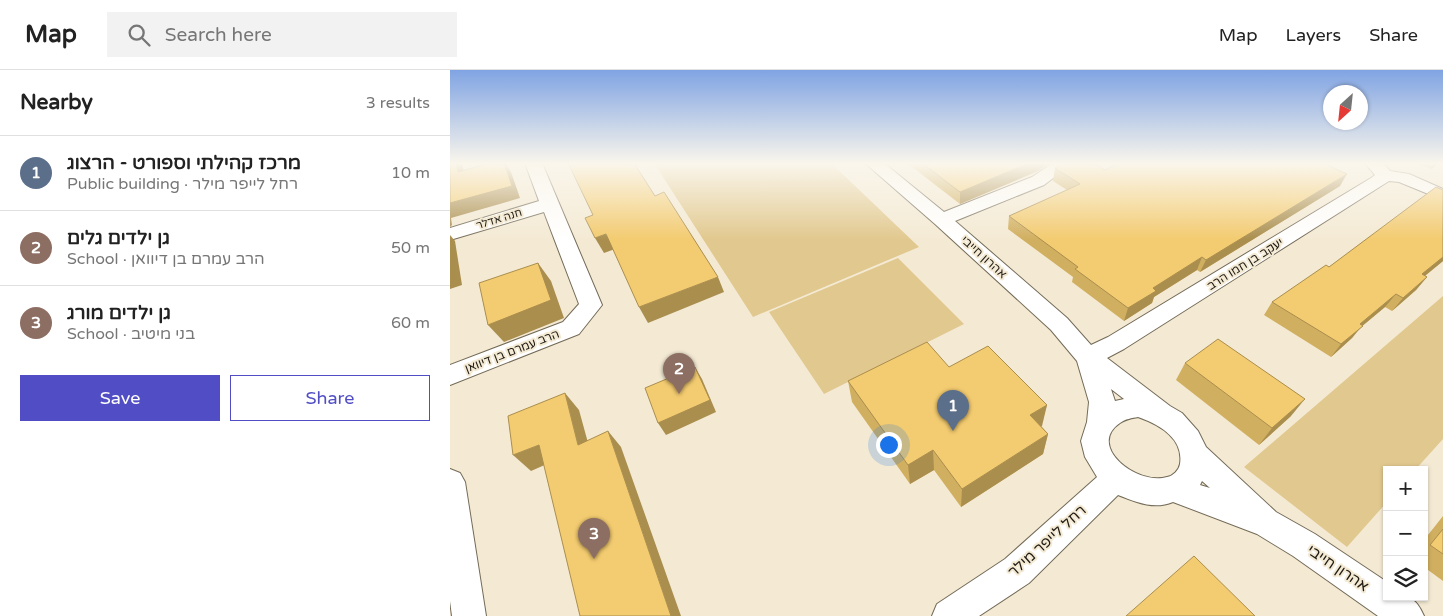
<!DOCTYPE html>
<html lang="en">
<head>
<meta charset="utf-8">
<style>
  body { margin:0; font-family:"Varela Round","Noto Sans Hebrew",sans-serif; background:#f2f2f2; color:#222 }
  .controls { position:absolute; right:15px; bottom:15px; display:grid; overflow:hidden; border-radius:0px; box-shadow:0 1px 4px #0004 }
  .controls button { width:45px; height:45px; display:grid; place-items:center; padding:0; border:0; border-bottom:1px solid #e0e0e0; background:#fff; color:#222; font:25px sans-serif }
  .compass { position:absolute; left:873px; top:15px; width:45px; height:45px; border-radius:50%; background:#fff; box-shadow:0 1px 4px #0004; rotate:207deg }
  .you { position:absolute; left:438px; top:374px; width:18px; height:18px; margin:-12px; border:4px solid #fff; border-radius:50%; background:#1a73e8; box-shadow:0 0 0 8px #1a73e833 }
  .badge { display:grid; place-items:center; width:32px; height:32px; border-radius:50%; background:#514ec5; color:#fff; font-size:16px; font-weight:700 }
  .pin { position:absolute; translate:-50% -41px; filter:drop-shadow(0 1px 2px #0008) }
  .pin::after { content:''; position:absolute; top:26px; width:18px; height:15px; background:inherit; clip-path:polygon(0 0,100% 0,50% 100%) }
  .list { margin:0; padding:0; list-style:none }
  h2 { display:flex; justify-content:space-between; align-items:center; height:65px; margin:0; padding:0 20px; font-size:21px }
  h2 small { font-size:16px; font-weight:400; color:#767676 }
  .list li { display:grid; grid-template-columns:32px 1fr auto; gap:15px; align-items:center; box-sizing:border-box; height:75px; padding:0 20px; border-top:1px solid #e0e0e0 }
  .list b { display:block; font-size:19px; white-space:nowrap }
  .list p { margin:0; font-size:16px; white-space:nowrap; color:#767676 }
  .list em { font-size:16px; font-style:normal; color:#767676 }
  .actions { display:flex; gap:10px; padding:15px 20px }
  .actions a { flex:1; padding:11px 0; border:1px solid #514ec5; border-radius:0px; text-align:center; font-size:18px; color:#514ec5 }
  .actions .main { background:#514ec5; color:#fff }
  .icon { flex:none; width:28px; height:28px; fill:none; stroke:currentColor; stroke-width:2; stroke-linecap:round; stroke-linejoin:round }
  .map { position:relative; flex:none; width:993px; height:546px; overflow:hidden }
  header { display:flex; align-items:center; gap:30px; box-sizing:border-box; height:70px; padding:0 25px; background:#fff; border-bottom:1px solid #e0e0e0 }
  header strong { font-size:24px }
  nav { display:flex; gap:28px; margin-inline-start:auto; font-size:18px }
  .search { width:350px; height:45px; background:#f2f2f2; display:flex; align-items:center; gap:12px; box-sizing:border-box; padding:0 18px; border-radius:0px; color:#767676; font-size:19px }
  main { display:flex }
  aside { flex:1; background:#fff }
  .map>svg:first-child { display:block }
</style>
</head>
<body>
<header>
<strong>Map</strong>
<div class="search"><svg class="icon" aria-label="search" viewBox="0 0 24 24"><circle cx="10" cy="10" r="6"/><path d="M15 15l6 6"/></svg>Search here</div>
<nav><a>Map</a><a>Layers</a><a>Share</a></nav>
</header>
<main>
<aside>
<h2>Nearby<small>3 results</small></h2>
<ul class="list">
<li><span class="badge" style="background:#5c6f8a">1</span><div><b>מרכז קהילתי וספורט - הרצוג</b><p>Public building · רחל לייפר מילר</p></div><em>10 m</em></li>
<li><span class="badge" style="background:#8d6e63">2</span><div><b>גן ילדים גלים</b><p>School · הרב עמרם בן דיוואן</p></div><em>50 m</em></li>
<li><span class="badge" style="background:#8d6e63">3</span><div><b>גן ילדים מורג</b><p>School · בני מיטיב</p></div><em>60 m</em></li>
</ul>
<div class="actions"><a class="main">Save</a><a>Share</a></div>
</aside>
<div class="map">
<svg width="993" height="546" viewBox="0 0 993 546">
  <rect width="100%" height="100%" fill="#f4ead4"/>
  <!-- green -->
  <g fill="#e1c88e">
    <polygon points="204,93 381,93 469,177 303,247"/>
    <polygon points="448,188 514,254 374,324 319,242"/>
    <polygon points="993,226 993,369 965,400 937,400 937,432 897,477 794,397"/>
  </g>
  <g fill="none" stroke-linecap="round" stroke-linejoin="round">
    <defs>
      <g id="street">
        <polygon points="75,93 92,93 152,235 129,264 0,315 0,295 113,252 129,234 94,142 0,170 0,158 89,131"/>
        <path d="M415,93H434L494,142L582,107L603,93H623L594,115L505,151L617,248L641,275L658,267L921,108L925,105L915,93H933L940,101L959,104L993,119V130L949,112L939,111L674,279L657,288L720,336L732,343L748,361L756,377L826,442L865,464L937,512V527C958,527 965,525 974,546H928L843,486L807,464L723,432C704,440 686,432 668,425L579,513L529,546H482L487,534L555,489L647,407L635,387L631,371L637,352L639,332L627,291L601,260L485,154ZM661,319L674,329L665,331ZM688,347C708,354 734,368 730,394C729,400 723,406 717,407C687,416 636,376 670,353C675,349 682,348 688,347ZM752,411L760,418L750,415Z"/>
        <polygon points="0,399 10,403 15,412 36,546 2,546 0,531"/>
      </g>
    </defs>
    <!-- street casing -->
    <use href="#street" stroke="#736a57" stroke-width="2"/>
    <!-- street -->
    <use href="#street" fill="#fff" fill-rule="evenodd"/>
  </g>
  <!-- wall -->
  <g fill="#d1af60">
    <polygon points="457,93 599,93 588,101 510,134"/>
    <polygon points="967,93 989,93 981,99"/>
    <polygon points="605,98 655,100 890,116 750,202 747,200 704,227 702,233 674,251 622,212 623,207 558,159 559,146 617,120 603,111"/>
    <polygon points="993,120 993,191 975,206 977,207 966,220 942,241 935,237 911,257 902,268 881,287 814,245 822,232 879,197"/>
    <polygon points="735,293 841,346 809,375 726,310"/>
    <polygon points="499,297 597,335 591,356 598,364 593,384 511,437 484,400 460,414 402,332 398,311"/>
    <polygon points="993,446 993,511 974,497 974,470"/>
  </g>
  <!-- shaded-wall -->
  <g fill="#aa8e4e">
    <polygon points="6,93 12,93 17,114 8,102"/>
    <polygon points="54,93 55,93 61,102 70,128 1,148 2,155 0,157 0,133"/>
    <polygon points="579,93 599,93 588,101 510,134 510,122"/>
    <polygon points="985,93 989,93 981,99"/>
    <polygon points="897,104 890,116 750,202 756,190"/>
    <polygon points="156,164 165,179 154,183 145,168"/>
    <polygon points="0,165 5,171 12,215 0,219"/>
    <polygon points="752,187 747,200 704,227 702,233 674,251 678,238 703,218"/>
    <polygon points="993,187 993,191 961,217 972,204"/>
    <polygon points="88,193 101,211 114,248 54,272 38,255"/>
    <polygon points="268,207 274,222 198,253 189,237"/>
    <polygon points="977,207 966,220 942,241 953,228"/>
    <polygon points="946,224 935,237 911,257 902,268 881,287 891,274 910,254"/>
    <polygon points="245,297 252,309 266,342 216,365 208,353"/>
    <polygon points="115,323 129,340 143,391 128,375"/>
    <polygon points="855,329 841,346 809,375 822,358"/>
    <polygon points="597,335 592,356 576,366 580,345"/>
    <polygon points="158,361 171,377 231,546 221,546"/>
    <polygon points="598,364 593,384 511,437 512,419"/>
    <polygon points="89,375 106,390 81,401 63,385"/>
    <polygon points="483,380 484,400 460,414 458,395"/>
  </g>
  <!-- building -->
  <g fill="#f3cb70" stroke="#aa8e4e">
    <polygon points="0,93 6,93 8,102 40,93 54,93 62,116 0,133"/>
    <polygon points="118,93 184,93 205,126 214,122 268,207 189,237 156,164 145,168 135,148 143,145"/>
    <polygon points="472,93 579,93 510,122"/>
    <polygon points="612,93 644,93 655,100 669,93 873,93 897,104 756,190 752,187 703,218 706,221 678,238 625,199 628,197 559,146 630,114 605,98"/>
    <polygon points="986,117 993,120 993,187 972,204 977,207 953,228 946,224 910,254 913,256 891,274 822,232 876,195 879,197"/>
    <polygon points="88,193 101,230 38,255 29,213"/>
    <polygon points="768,269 855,329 822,358 735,293"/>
    <polygon points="477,272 499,297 538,276 597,335 580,345 598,364 512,419 483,380 458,395 398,311"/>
    <polygon points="245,297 260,330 208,353 195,318"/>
    <polygon points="115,323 128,375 158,361 221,546 130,546 89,375 63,385 58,346"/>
    <polygon points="993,459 993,484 980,475"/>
    <polygon points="744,486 805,546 676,546"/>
  </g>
  <!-- sky -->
  <linearGradient id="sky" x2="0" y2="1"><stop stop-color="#80a4e3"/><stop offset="0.55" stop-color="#faf6ec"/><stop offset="1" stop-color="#faf6ec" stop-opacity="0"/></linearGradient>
  <rect width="993" height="170" fill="url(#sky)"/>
  <g text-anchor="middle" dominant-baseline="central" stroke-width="4" stroke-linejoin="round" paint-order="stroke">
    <!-- far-street labels -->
    <g font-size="11" fill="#1f1b14" stroke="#f4ead4">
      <text transform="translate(49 149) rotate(-17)">חנה אדלר</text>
    </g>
    <!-- street labels -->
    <g font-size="12" fill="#1f1b14" stroke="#f4ead4">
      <text transform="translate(534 187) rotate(42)">אהרון חייבי</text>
      <text transform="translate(795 194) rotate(-32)">יעקב בן חמו הרב</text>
      <text transform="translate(62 281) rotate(-21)">הרב עמרם בן דיוואן</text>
    </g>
    <!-- near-street labels -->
    <g font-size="15" fill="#1f1b14" stroke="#f4ead4">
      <text transform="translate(597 471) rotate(-42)">רחל לייפר מילר</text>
      <text transform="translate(888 498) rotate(34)">אהרון חייבי</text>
    </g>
  </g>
</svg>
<div class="controls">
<button>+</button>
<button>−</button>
<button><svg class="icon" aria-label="layers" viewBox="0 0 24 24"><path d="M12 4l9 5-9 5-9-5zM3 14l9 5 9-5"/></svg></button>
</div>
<svg class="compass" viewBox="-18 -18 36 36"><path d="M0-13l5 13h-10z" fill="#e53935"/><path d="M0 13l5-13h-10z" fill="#767676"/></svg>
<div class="you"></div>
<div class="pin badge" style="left:503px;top:361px;background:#5c6f8a">1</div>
<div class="pin badge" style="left:229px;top:324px;background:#8d6e63">2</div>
<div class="pin badge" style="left:144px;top:489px;background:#8d6e63">3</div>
</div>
</main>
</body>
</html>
